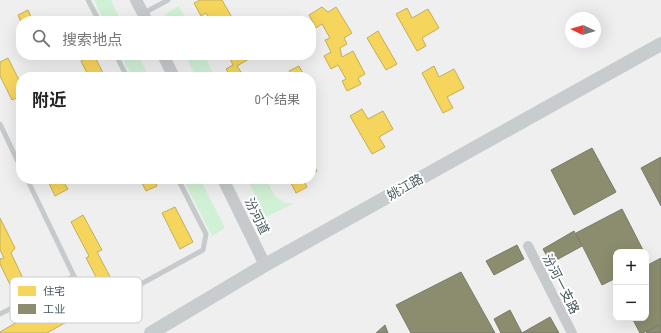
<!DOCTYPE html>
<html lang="zh">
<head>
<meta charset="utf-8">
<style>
  body { margin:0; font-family:"Roboto Condensed","Noto Sans SC",sans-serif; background:#f6f6f6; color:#222 }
  .controls { position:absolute; right:12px; bottom:12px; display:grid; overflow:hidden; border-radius:8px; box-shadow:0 4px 16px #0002 }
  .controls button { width:36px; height:36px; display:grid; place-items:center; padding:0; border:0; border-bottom:1px solid #e0e0e0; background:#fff; color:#222; font:20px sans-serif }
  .compass { position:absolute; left:565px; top:12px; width:36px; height:36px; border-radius:50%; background:#fff; box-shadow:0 4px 16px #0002; rotate:274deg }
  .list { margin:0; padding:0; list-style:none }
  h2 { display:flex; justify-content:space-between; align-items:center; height:52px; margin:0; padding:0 16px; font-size:17px }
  h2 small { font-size:13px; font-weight:400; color:#767676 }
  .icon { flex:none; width:22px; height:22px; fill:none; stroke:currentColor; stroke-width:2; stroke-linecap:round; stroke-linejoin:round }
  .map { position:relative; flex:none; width:661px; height:333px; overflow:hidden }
  .search { position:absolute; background:#fff; box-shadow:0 4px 16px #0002; left:16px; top:16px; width:300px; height:44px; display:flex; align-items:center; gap:10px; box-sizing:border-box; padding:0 14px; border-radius:16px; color:#767676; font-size:15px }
  .panel { position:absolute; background:#fff; box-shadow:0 4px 16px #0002; left:16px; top:72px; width:300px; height:112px; border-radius:16px }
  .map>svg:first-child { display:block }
</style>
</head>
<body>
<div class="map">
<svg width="661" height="333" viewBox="0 0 661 333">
  <rect width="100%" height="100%" fill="#f0efef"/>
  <!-- green -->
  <g fill="#d1f1d6">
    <polygon points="94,0 111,0 121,21 104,21"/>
    <polygon points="179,6 187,21 168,21 165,14"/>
    <polygon points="121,55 138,55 149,77 132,77"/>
    <polygon points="185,55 204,55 215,77 196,77"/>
    <polygon points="183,179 200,179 225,228 212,236"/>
    <polygon points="247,179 266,179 274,195 284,203 295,203 266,217"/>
  </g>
  <!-- homes -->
  <g fill="#f6d55c" stroke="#c1af5c">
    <polygon points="200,0 222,0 234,21 211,21 206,13 201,16 194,3"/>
    <polygon points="322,7 328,12 336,7 352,33 344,38 347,44 340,48 342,57 353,51 365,74 358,78 361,84 347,91 342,81 346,79 338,65 331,69 324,56 331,52 325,40 330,38 322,24 316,28 309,15"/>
    <polygon points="407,8 412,18 428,9 439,28 422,38 426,46 417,51 396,14"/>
    <polygon points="28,10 33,21 21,21 21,22 18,15"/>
    <polygon points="82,17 84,21 72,21"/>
    <polygon points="378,31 397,64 386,70 367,38"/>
    <polygon points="83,55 94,55 105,77 89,77 81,61 85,59"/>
    <polygon points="228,55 246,55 249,59 237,66 241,72 232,77 231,77 226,69 233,65"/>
    <polygon points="8,58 21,84 21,96 12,100 0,76 0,62"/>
    <polygon points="299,66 305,77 292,77 289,71"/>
    <polygon points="434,66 439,77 454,69 464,88 447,97 453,108 443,113 422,73"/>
    <polygon points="362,109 368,119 383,111 393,129 379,137 385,147 372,154 350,116"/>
    <polygon points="311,160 317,171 311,175"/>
    <polygon points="47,179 62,179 68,189 55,196"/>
    <polygon points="140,179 154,179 157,186 146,191"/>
    <polygon points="289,179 303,179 307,187 296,193"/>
    <polygon points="175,207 193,242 180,249 162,213"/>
    <polygon points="83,215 102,250 97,252 115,286 104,292 86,258 89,256 71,222"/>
    <polygon points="0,218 15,248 11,253 28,289 15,295 0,264 0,259 4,258 0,250"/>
    <polygon points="72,290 84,312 47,333 0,333 0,332"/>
  </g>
  <!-- industry -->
  <g fill="#8c8c6e" stroke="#777c69">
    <polygon points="592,148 616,192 574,215 551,170"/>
    <polygon points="661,157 661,206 641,168"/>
    <polygon points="622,209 644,252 616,252 616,278 602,285 576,233"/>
    <polygon points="574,231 582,246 551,263 543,249"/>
    <polygon points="517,245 524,259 494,275 486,261"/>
    <polygon points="661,258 661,323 643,333 640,333 632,318 646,318 646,266"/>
    <polygon points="461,272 495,333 411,333 396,305"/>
    <polygon points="510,310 522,333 501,333 494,319"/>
    <polygon points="550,317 559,333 521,333 522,333"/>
    <polygon points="661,324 661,333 647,333 646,332"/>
    <polygon points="385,325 388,333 376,333"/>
  </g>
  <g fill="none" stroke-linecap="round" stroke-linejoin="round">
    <!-- service -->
    <g stroke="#c6cacc" stroke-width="5">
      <polyline points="88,0 99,21"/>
      <polyline points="144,13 168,0"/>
      <polyline points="116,55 127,77"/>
      <polyline points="0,124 21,168"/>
      <polyline points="27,179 87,303 99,307 203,250 206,234 178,179"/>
      <polyline points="0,314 74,276"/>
    </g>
    <!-- minor -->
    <polyline stroke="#c6cacc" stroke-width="10" points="528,246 572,333"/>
    <!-- tertiary -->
    <g stroke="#c6cacc" stroke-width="12">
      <polyline points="136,0 147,21"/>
      <polyline points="163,55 174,77"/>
      <polyline points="223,179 265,265"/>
    </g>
    <!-- secondary -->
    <polyline stroke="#c7cccf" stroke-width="14" points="151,333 265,265 661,44"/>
  </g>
  <g text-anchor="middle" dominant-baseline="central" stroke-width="4" stroke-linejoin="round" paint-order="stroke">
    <!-- street labels -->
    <g font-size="13" fill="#45575d" stroke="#fff">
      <text transform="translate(405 187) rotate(-29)">姚江路</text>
      <text transform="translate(257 216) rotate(64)">汾河道</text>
      <text transform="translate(561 284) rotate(63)">汾河一支路</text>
    </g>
  </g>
  <!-- legend -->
  <rect x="10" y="277" width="132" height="46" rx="6" fill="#fff" stroke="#c7cdce" stroke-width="1"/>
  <rect x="18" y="286" width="18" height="10" fill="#f6d55c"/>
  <rect x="18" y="304" width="18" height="10" fill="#8c8c6e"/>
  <g font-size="11" fill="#45575d">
    <text x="43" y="295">住宅</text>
    <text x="43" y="313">工业</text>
  </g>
</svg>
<div class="controls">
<button>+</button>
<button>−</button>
</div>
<svg class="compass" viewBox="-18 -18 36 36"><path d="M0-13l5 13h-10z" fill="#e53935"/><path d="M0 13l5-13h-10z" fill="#767676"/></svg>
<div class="search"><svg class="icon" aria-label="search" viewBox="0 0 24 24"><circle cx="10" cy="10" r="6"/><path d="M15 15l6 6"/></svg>搜索地点</div>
<section class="panel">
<h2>附近<small>0个结果</small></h2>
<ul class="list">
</ul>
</section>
</div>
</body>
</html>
